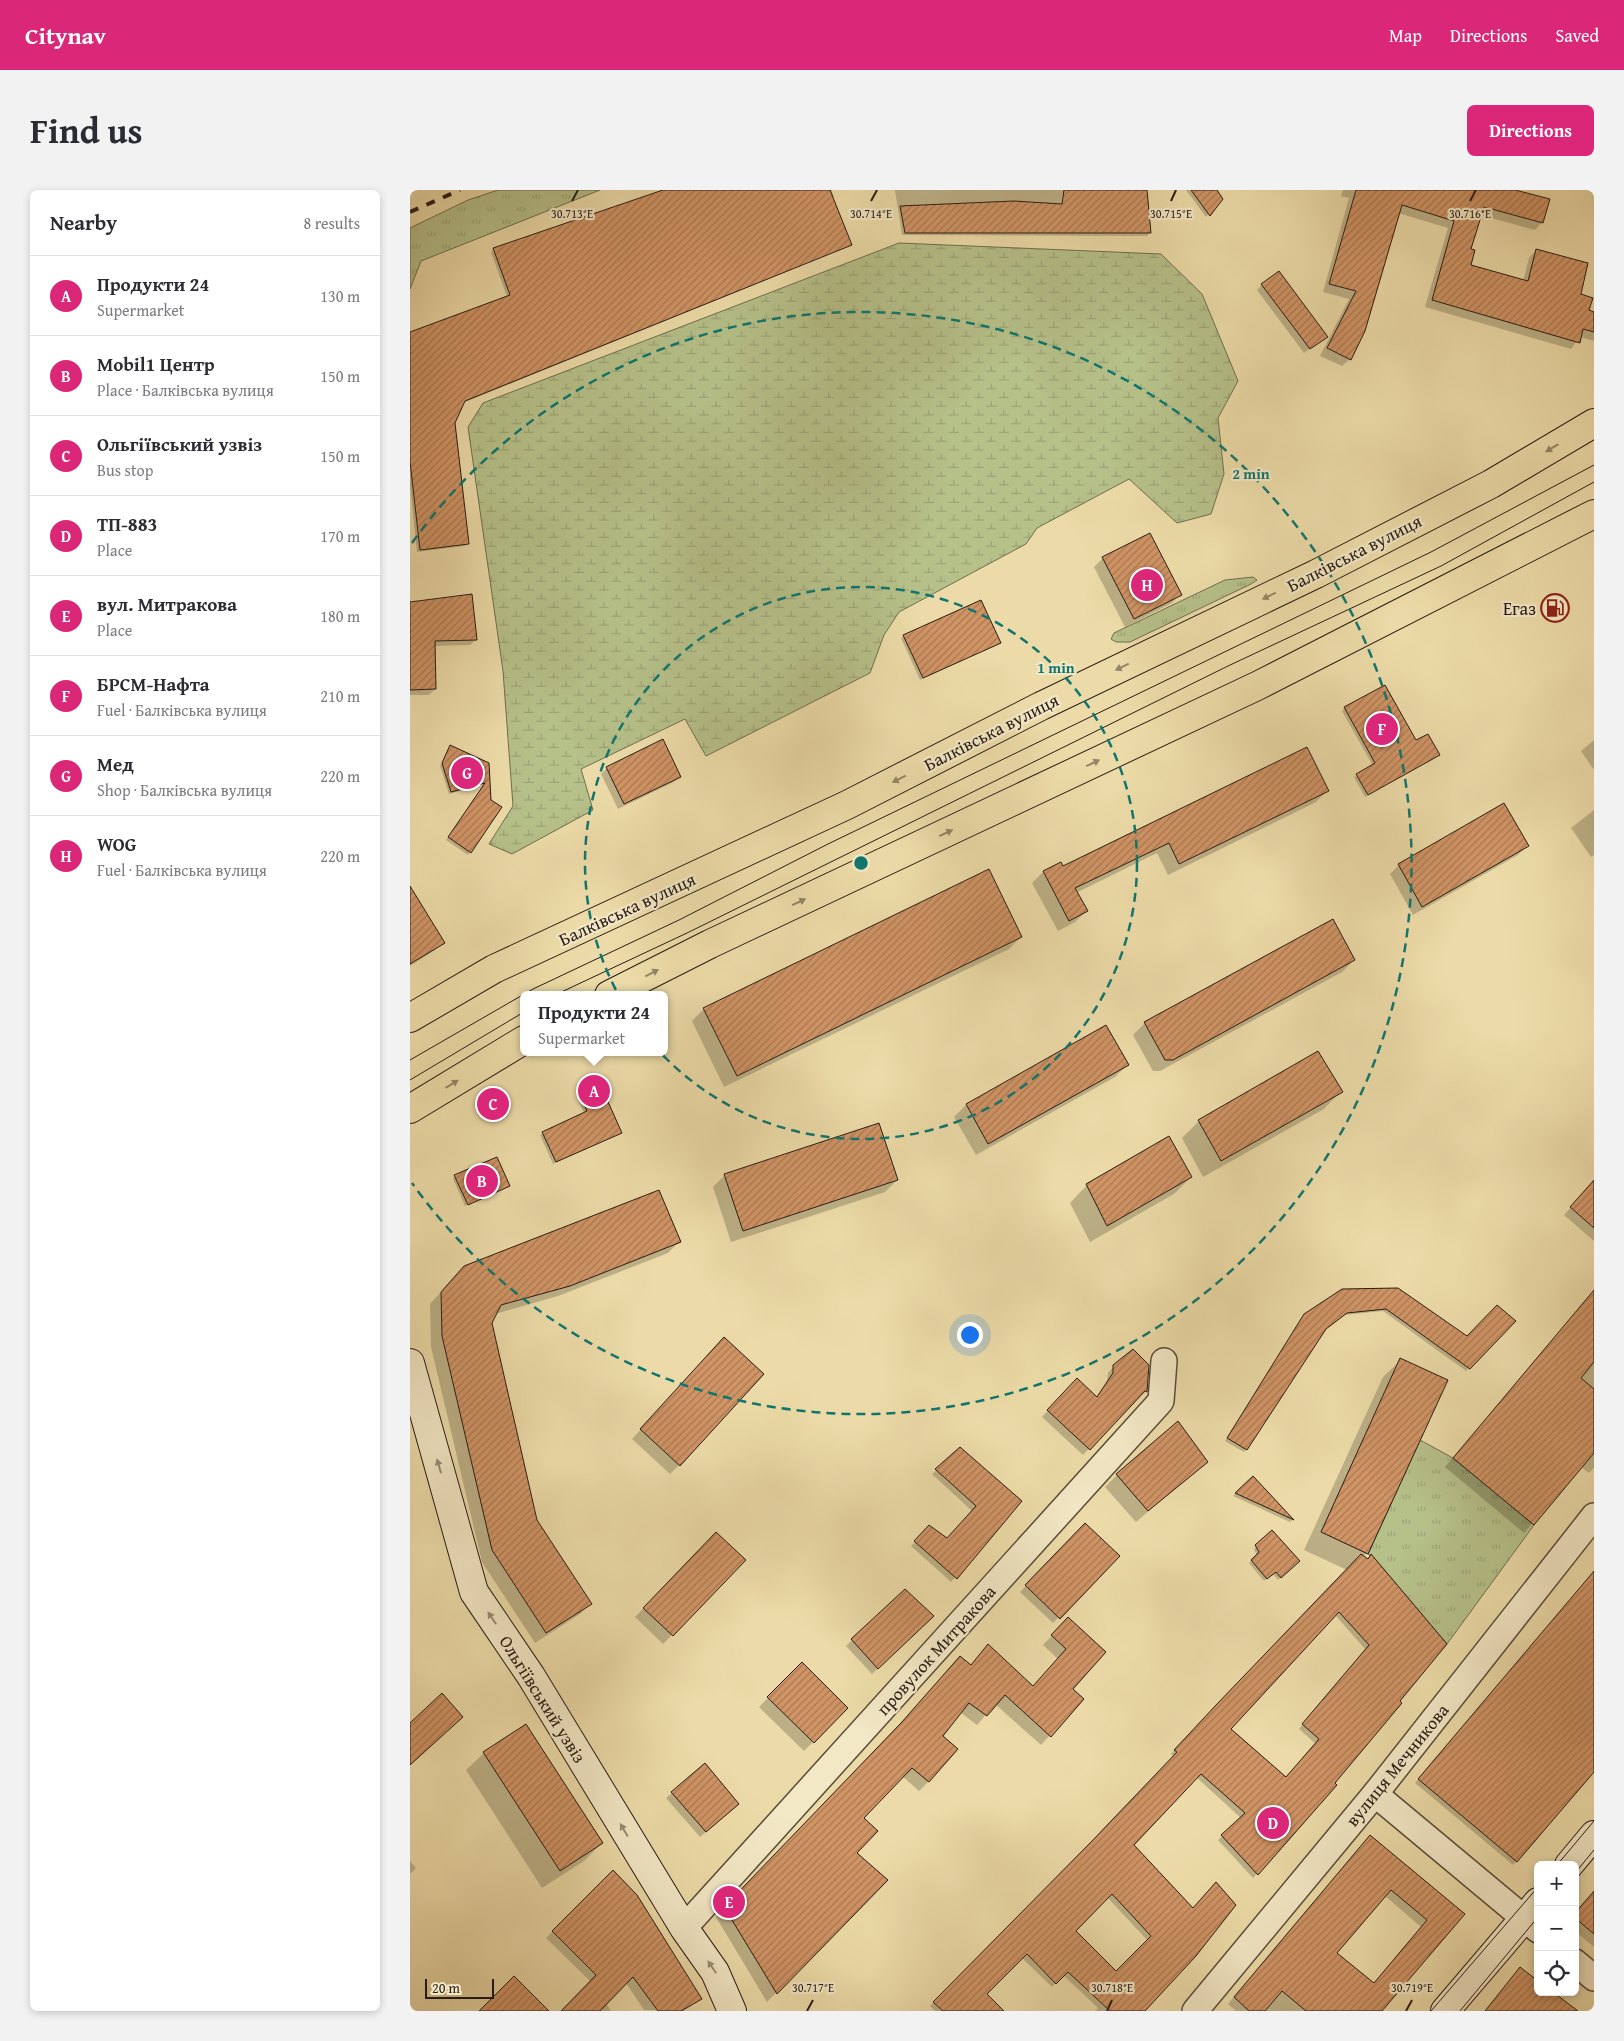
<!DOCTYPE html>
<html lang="en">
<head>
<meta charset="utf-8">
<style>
  body { margin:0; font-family:"Gentium Book Plus",serif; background:#f2f2f3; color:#2b2b33 }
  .controls { position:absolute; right:15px; bottom:15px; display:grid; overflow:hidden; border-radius:8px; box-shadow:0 2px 8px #0003 }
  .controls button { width:45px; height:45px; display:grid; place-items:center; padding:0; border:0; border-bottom:1px solid #e1e1e2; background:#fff; color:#2b2b33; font:25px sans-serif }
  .scale { position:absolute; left:15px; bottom:12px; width:69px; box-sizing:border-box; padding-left:5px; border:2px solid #281c16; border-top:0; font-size:14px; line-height:18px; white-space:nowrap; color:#281c16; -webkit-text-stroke:4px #f3e8c6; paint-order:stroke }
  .you { position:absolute; left:559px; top:1144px; width:18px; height:18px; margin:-12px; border:4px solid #fff; border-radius:50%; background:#1a73e8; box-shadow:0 0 0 8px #1a73e833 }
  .badge { display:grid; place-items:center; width:32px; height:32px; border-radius:50%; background:#db2777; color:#fff; font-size:16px; font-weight:700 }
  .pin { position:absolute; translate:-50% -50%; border:2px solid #fff; box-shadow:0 1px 5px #0006 }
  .popup { position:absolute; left:110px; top:801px; width:148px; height:65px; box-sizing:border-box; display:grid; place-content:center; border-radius:8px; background:#fff; filter:drop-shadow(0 1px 4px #0005); font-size:16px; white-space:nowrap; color:#7c7c81 }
  .popup b { font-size:19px; color:#2b2b33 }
  .popup::after { content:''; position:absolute; left:50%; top:100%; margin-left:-10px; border:10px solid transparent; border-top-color:#fff }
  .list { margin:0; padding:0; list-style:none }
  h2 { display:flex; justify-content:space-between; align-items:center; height:65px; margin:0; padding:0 20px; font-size:21px }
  h2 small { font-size:16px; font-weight:400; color:#7c7c81 }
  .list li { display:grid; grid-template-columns:32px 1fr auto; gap:15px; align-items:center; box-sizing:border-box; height:80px; padding:0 20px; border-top:1px solid #e1e1e2 }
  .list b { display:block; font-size:19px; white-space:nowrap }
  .list p { margin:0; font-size:16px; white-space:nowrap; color:#7c7c81 }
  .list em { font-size:16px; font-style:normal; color:#7c7c81 }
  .icon { flex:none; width:28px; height:28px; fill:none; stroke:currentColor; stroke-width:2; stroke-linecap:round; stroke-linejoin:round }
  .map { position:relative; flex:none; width:1184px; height:1821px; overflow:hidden; border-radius:8px }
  header { display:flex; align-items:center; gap:30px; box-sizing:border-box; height:70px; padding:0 25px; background:#db2777; color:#fff }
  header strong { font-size:24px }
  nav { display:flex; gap:28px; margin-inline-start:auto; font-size:18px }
  .intro { display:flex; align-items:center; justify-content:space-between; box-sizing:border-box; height:120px; padding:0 30px }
  h1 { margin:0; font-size:35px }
  .button { padding:12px 22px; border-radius:8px; background:#db2777; color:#fff; font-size:18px; font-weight:700 }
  main { display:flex; gap:30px; padding:0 30px }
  aside { flex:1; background:#fff; border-radius:8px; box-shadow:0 2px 8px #0003 }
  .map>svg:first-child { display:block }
</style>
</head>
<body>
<header>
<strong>Citynav</strong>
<nav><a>Map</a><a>Directions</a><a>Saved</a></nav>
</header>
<div class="intro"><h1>Find us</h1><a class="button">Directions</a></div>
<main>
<aside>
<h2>Nearby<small>8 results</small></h2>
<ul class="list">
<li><span class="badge">A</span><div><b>Продукти 24</b><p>Supermarket</p></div><em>130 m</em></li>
<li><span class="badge">B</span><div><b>Mobil1 Центр</b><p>Place · Балківська вулиця</p></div><em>150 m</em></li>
<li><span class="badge">C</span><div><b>Ольгіївський узвіз</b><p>Bus stop</p></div><em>150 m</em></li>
<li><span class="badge">D</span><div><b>ТП-883</b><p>Place</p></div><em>170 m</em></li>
<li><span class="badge">E</span><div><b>вул. Митракова</b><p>Place</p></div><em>180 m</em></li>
<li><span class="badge">F</span><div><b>БРСМ-Нафта</b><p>Fuel · Балківська вулиця</p></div><em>210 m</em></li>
<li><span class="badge">G</span><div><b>Мед</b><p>Shop · Балківська вулиця</p></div><em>220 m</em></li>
<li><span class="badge">H</span><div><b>WOG</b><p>Fuel · Балківська вулиця</p></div><em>220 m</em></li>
</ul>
</aside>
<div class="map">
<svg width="1184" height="1821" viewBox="0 0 1184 1821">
  <defs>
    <pattern id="grass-tufts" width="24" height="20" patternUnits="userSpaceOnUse" patternTransform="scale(1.25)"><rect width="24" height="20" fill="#b6c089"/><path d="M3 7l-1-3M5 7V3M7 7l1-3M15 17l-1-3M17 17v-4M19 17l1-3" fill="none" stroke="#9ca476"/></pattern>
    <pattern id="wetland-marsh" width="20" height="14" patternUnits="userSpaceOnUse" patternTransform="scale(1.25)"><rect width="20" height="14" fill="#b6c089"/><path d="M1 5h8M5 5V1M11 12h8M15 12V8" fill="none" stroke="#9ca476"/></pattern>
    <pattern id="building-hatch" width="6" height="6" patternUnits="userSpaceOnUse" patternTransform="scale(1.25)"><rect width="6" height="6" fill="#d09465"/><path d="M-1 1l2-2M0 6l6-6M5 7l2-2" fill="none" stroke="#a97852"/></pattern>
  </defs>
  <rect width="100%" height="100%" fill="#ecdba8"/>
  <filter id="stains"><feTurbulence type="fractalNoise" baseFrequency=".004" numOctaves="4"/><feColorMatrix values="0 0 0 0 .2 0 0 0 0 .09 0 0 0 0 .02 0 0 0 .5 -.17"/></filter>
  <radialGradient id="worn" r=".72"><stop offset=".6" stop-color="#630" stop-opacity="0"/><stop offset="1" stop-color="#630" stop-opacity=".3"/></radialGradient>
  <!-- grass -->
  <g fill="url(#grass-tufts)" stroke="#6f6e50">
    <polygon points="88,0 190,0 11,71 0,99 0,38 58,10"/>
    <polygon points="843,387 847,390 841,394 720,452 706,452 701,449 704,443 815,390"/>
    <polygon points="1010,1250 1043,1268 1124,1335 1037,1454 970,1375 958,1364"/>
  </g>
  <!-- wetland -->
  <polygon fill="url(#wetland-marsh)" stroke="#6f6e50" points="489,53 751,64 792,104 828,191 808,228 814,284 801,324 767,333 719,289 627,338 616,354 489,422 474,445 460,483 296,566 275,529 171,579 183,620 102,664 79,654 103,616 93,481 58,237 73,213"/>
  <!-- shadow -->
  <g fill="#0003" fill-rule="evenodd">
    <polygon points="259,0 421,0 424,6 422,8 441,55 53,213 44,233 58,353 55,356 7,362 0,296 0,144 97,107 81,62 84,59"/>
    <polygon points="485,0 736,0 739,43 737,46 492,45"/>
    <polygon points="776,0 805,0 811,9 796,27"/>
    <polygon points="933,0 1094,0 1132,32 1125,40 1070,25 1060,60 1059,76 1113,91 1119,68 1126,60 1169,104 1177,121 1184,123 1184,151 1170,147 1161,159 1015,117 1038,38 988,23 940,169 932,176 910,166 939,109 913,102 939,8 931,6"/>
    <polygon points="852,95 916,147 894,163 847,100"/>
    <polygon points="693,368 770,404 762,413 715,437 684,377"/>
    <polygon points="0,413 66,450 60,455 24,456 25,499 19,505 0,505"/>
    <polygon points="494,446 589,453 510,490 491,448"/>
    <polygon points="935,518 1006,552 1029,565 955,607 944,587 963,576 932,521"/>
    <polygon points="1184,550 1184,580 1171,561"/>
    <polygon points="40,557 78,573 80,611 58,665 36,650 74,594 39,604 30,576"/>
    <polygon points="197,578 270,586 264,592 208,619 191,584"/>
    <polygon points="917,601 906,612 758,685 747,663 666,703 676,721 665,732 648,741 622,693 633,682 651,673 653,677"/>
    <polygon points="1094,615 1117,656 1108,665 1003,725 980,684 989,675"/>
    <polygon points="1184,620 1184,665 1181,667 1161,638"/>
    <polygon points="0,699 33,752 25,760 0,776"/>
    <polygon points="611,747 599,759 314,897 282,831 294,819"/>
    <polygon points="944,770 932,782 750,881 743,881 723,845 735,833"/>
    <polygon points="696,837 717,875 705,887 566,965 544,927 556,915"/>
    <polygon points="190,895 210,943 143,974 130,945 174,923 167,907"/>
    <polygon points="931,901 914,919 793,987 772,948 789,931"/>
    <polygon points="315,985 487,990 475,1002 321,1052 303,997"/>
    <polygon points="45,986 98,996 55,1016 43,989"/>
    <polygon points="781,987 764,1004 680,1052 660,1013 677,995"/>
    <polygon points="1184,992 1184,1051 1154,1025"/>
    <polygon points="269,1052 258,1063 148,1106 85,1124 81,1133 126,1331 180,1414 170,1424 125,1453 72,1372 21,1157 20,1114 43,1089"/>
    <polygon points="933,1100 1057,1148 1104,1131 1056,1181 973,1121 934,1125 914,1139 836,1259 834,1262 815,1251 892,1128"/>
    <polygon points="1184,1107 1184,1278 1179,1283 1171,1277 1114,1343 1035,1277 1173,1114"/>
    <polygon points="305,1158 269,1275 260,1284 222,1249"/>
    <path d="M991,1170L957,1363L953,1367L1035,1454L923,1593L925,1595L843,1688L808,1650L831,1628L786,1587L723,1655L783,1719L732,1821H685L688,1818L653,1785L642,1797L612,1768L576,1804L591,1821H525L520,1816L678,1657L764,1567L761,1564L803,1519L937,1380L894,1360L973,1187ZM925,1425L956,1460L889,1539L906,1554L875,1588L819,1539ZM697,1707L738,1751L706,1783L664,1741Z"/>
    <polygon points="704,1176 738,1176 735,1202 728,1207 673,1265 632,1227 667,1190 686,1207 697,1191 698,1183"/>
    <polygon points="550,1259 611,1311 541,1392 501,1356 520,1337 536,1349 562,1321 522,1284"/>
    <polygon points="796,1271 726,1332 695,1297 707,1285"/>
    <polygon points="843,1287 882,1330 880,1332 823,1306"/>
    <polygon points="675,1334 708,1366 643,1433 610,1402"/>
    <polygon points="861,1342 888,1371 868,1390 863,1384 854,1391 839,1373 847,1366 844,1359"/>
    <polygon points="297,1352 262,1445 253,1454 225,1427"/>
    <polygon points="1184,1384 1184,1580 1103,1675 1005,1593"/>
    <polygon points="495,1400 522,1426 462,1484 436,1456"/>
    <polygon points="658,1429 661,1499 672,1510 631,1555 585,1514 567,1535 550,1522 531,1546 546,1559 518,1592 509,1601 492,1586 452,1628 445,1663 476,1690 357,1812 306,1727 482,1543 560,1476 578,1455 622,1498 648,1469 633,1455"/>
    <polygon points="392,1474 437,1518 394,1561 349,1517"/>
    <polygon points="116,1536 192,1653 174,1671 132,1698 56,1580 74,1563"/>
    <polygon points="262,1603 322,1620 290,1647 256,1608"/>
    <path d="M954,1653L1053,1724L971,1821H826L818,1814ZM974,1705L1011,1737L963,1794L925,1763Z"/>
    <polygon points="0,1671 6,1678 0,1684"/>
    <polygon points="203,1682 290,1809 274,1821 234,1820 216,1793 196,1813 201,1821 152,1821 181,1792 136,1748"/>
    <polygon points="1184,1701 1184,1757 1165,1741 1165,1724"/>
  </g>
  <!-- building -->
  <g fill="url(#building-hatch)" stroke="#281c16" fill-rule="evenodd">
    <polygon points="253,0 420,0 442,55 55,211 45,233 59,354 10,360 0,271 0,142 100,105 83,58"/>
    <polygon points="654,0 737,0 741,43 495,43 490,16 604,11 652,14"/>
    <polygon points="781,0 807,0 813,9 800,26"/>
    <polygon points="946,0 1105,0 1140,9 1133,33 1074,17 1061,59 1065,60 1061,75 1118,91 1126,59 1178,73 1171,104 1183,108 1179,120 1184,122 1184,142 1173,139 1170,153 1022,110 1044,31 992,15 955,141 941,170 917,158 946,101 919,94"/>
    <polygon points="869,81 918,147 900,159 851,94"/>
    <polygon points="740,343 772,405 724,429 692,367"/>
    <polygon points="62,404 67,450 25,451 26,499 0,500 0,412"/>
    <polygon points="571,410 591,453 513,488 493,445"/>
    <polygon points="975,495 1006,550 1018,544 1030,565 958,605 946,584 965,573 934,517"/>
    <polygon points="253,549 271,587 214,614 196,577"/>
    <polygon points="40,555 79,573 81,610 92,617 61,663 38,647 75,593 41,602 32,573"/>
    <polygon points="897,557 919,601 769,674 759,653 665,698 678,721 659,731 633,681 651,672 653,676"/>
    <polygon points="1094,613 1119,656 1012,717 988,674"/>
    <polygon points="579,679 612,747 327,886 293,818"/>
    <polygon points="0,696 35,753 0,774"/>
    <polygon points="923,729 945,770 763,870 755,870 734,832"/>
    <polygon points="696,835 719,875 578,954 556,914"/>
    <polygon points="908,861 933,902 811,971 788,930"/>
    <polygon points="190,894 212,943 146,972 132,942 177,921 169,903"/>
    <polygon points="469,933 488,990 333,1041 314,984"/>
    <polygon points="759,946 782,987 697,1036 676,994"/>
    <polygon points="87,967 100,996 58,1015 44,985"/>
    <polygon points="1184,990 1184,1038 1160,1017"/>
    <polygon points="249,1000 271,1052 160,1096 91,1115 82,1133 127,1330 182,1414 136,1443 82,1360 32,1146 31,1102 54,1076"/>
    <polygon points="988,1098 1057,1146 1087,1115 1106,1131 1060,1179 976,1119 937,1123 916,1139 837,1260 817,1248 894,1124 932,1099"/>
    <polygon points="1184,1100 1184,1172 1171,1188 1184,1199 1184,1263 1124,1335 1043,1268"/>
    <polygon points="314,1147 354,1184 270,1276 230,1239"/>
    <polygon points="723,1159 739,1175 737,1202 735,1201 680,1260 637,1220 667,1188 687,1207 703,1183 703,1175"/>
    <polygon points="990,1168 1038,1190 958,1364 911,1342"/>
    <polygon points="768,1231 798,1272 738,1321 706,1284"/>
    <polygon points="550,1257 612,1311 547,1389 504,1351 519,1335 537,1348 566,1316 525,1279"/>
    <polygon points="843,1286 884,1330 825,1303"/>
    <polygon points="675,1333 710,1366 650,1429 615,1395"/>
    <polygon points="862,1340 890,1371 871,1388 866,1382 857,1389 841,1370 849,1362 845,1355"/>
    <polygon points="306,1342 336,1370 263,1446 233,1418"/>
    <path d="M951,1364L958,1369L961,1364L1037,1454L990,1511L992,1513L925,1593L927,1595L848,1685L811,1645L835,1623L791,1584L724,1655L783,1718L806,1692L826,1715L786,1766L735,1821H700L658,1782L646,1794L617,1764L577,1804L594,1821H533L523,1812L682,1651L767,1562L764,1560L807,1514ZM929,1422L959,1455L892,1534L909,1549L876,1587L821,1539ZM702,1704L741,1746L706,1781L666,1741Z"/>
    <polygon points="1184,1381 1184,1582 1107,1672 1008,1589"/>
    <polygon points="495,1399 524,1426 468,1479 441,1449"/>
    <polygon points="658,1427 696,1462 663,1499 674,1509 641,1547 595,1505 577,1526 559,1513 533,1546 548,1559 519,1592 502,1578 454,1628 468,1641 447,1663 478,1690 367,1804 314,1717 491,1533 550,1466 561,1475 578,1454 623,1496 656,1459 641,1445"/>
    <polygon points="392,1472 438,1518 404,1553 357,1507"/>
    <polygon points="32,1503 53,1527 0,1575 0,1533"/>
    <polygon points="116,1534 193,1653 150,1681 73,1562"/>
    <polygon points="295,1573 329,1614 296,1642 261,1602"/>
    <path d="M960,1645L1055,1724L972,1821H896L872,1801L855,1821H839L824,1807ZM981,1700L1017,1730L964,1793L927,1763Z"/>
    <polygon points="203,1680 227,1705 292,1809 271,1821 248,1821 223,1787 190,1821 151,1821 186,1785 142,1741"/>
    <polygon points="1184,1701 1184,1744 1165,1728 1165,1723"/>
    <polygon points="1110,1777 1128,1791 1128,1802 1143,1802 1168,1821 1075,1821"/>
    <polygon points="104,1786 139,1821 69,1821"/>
  </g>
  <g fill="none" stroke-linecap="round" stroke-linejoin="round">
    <defs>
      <g id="street">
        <polyline points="965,1604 1128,1740"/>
        <polyline points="274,1738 751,1211 754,1171"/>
        <polyline points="1165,1772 1184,1788"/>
        <polyline points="785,1821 965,1604 1184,1326"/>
      </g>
      <g id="secondary">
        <polyline points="0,1173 64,1402 121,1486 274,1738 305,1782 322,1821"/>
        <polyline points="1159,1675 1184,1645"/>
        <polyline points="1035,1821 1128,1712"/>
      </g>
      <g id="primary">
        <polyline points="199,805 300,754 847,496 1184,324"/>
        <polyline points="0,828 84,779 437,615 631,516 906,384 1081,294 1184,233"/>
        <polyline points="0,919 114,850"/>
      </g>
    </defs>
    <!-- street casing -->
    <use href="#street" stroke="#594c3a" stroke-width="28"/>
    <!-- secondary casing -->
    <use href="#secondary" stroke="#281c16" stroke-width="30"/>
    <!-- primary casing -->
    <use href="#primary" stroke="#281c16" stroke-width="30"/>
    <!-- street -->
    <use href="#street" stroke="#f3e8c6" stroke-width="25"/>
    <!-- secondary -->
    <use href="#secondary" stroke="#f3e8c6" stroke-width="28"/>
    <!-- primary -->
    <use href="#primary" stroke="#ecdba8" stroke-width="28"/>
    <!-- tram -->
    <g stroke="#281c16" stroke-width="1">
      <polyline points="145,805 277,743 818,476 1031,376 1184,292"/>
      <polyline points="0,870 123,799 269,730 418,654 1021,362 1184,275"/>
      <polyline points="0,890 114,822"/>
      <polyline points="1147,1675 1184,1631"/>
      <polyline points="1165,1683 1184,1660"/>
      <polyline points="1021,1821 1128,1697"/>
      <polyline points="1050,1821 1128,1727"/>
    </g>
    <!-- rail -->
    <polyline stroke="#281c16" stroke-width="4" stroke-dasharray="9 9" stroke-linecap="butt" points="0,22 50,0"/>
  </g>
  <!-- one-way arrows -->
  <defs><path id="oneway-solid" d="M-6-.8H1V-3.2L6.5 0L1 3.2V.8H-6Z" transform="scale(1.25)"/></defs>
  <g fill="#948566">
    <use href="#oneway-solid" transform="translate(1142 258) rotate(149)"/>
    <use href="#oneway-solid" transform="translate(859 406) rotate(154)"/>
    <use href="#oneway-solid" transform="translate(712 477) rotate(154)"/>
    <use href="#oneway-solid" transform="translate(683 573) rotate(-25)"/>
    <use href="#oneway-solid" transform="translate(489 589) rotate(153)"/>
    <use href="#oneway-solid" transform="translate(536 643) rotate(-25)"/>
    <use href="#oneway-solid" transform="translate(389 712) rotate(-25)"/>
    <use href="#oneway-solid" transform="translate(242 783) rotate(-27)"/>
    <use href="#oneway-solid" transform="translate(42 894) rotate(-31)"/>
  </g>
  <g fill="#988c77">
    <use href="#oneway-solid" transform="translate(29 1276) rotate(-106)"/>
    <use href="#oneway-solid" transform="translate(82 1428) rotate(-124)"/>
    <use href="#oneway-solid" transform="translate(214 1640) rotate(-121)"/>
    <use href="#oneway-solid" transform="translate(302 1777) rotate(-124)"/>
  </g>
  <!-- ticks -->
  <path fill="none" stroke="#281c16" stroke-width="2" d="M162,11L168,0M461,11L467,0M761,11L766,0M1060,11L1066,0M397,1821L403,1810M697,1821L702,1810M996,1821L1002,1810"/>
  <!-- distance rings -->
  <g fill="none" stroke="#0f766e" stroke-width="2.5" stroke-dasharray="9 6">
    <circle cx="451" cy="673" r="276"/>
    <path d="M2 353A551 551 0 1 1 2 993"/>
  </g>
  <!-- icons -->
  <defs>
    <symbol id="fuel-ring" viewBox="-11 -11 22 22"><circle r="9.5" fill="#f3e8c6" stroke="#8f2418" stroke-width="1.5"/><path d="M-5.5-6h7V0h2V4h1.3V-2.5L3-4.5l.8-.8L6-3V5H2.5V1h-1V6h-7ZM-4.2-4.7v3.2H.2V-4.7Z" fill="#8f2418"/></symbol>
  </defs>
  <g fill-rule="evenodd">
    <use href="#fuel-ring" x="1129" y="402" width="32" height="32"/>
  </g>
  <g text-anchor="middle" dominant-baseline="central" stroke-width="4.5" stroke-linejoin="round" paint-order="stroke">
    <!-- street labels -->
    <g font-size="18" fill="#281c16" stroke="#f3e8c6">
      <text transform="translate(944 363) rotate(-27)">Балківська вулиця</text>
      <text transform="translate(581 542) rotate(-27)">Балківська вулиця</text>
      <text transform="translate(217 719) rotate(-25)">Балківська вулиця</text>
      <text transform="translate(526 1460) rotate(-48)">провулок Митракова</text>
      <text transform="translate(133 1509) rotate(58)">Ольгіївський узвіз</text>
      <text transform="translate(987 1575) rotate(-51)">вулиця Мечникова</text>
    </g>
    <!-- poi labels -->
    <g font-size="18" fill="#281c16" stroke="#f3e8c6" text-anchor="end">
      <text x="1126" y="418">Егаз</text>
    </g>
  </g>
  <g font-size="12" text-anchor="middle" fill="#281c16" stroke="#f3e8c6" stroke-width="4.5" stroke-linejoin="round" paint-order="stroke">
    <text x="162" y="28">30.713°E</text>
    <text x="461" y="28">30.714°E</text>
    <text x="761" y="28">30.715°E</text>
    <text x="1060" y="28">30.716°E</text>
    <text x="403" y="1802">30.717°E</text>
    <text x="702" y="1802">30.718°E</text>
    <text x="1002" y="1802">30.719°E</text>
  </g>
  <circle cx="451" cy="673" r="8" fill="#0f766e" stroke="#f3e8c6" stroke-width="2.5"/>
  <g font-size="15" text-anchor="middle" font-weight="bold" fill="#0f766e" stroke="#f3e8c6" stroke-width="4.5" stroke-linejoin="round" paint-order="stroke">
    <text x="841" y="289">2 min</text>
    <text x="646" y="483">1 min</text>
  </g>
  <rect width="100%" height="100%" filter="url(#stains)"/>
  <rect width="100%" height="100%" fill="url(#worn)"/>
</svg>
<div class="controls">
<button>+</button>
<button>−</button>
<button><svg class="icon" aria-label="locate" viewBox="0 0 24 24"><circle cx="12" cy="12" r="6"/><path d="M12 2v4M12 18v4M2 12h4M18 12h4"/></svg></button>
</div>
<div class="scale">20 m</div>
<div class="you"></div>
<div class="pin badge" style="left:184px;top:901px">A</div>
<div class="popup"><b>Продукти 24</b>Supermarket</div>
<div class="pin badge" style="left:72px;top:991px">B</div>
<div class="pin badge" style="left:83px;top:914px">C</div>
<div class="pin badge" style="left:863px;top:1633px">D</div>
<div class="pin badge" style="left:319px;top:1712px">E</div>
<div class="pin badge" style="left:972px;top:539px">F</div>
<div class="pin badge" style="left:57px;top:583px">G</div>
<div class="pin badge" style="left:737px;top:395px">H</div>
</div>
</main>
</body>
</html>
